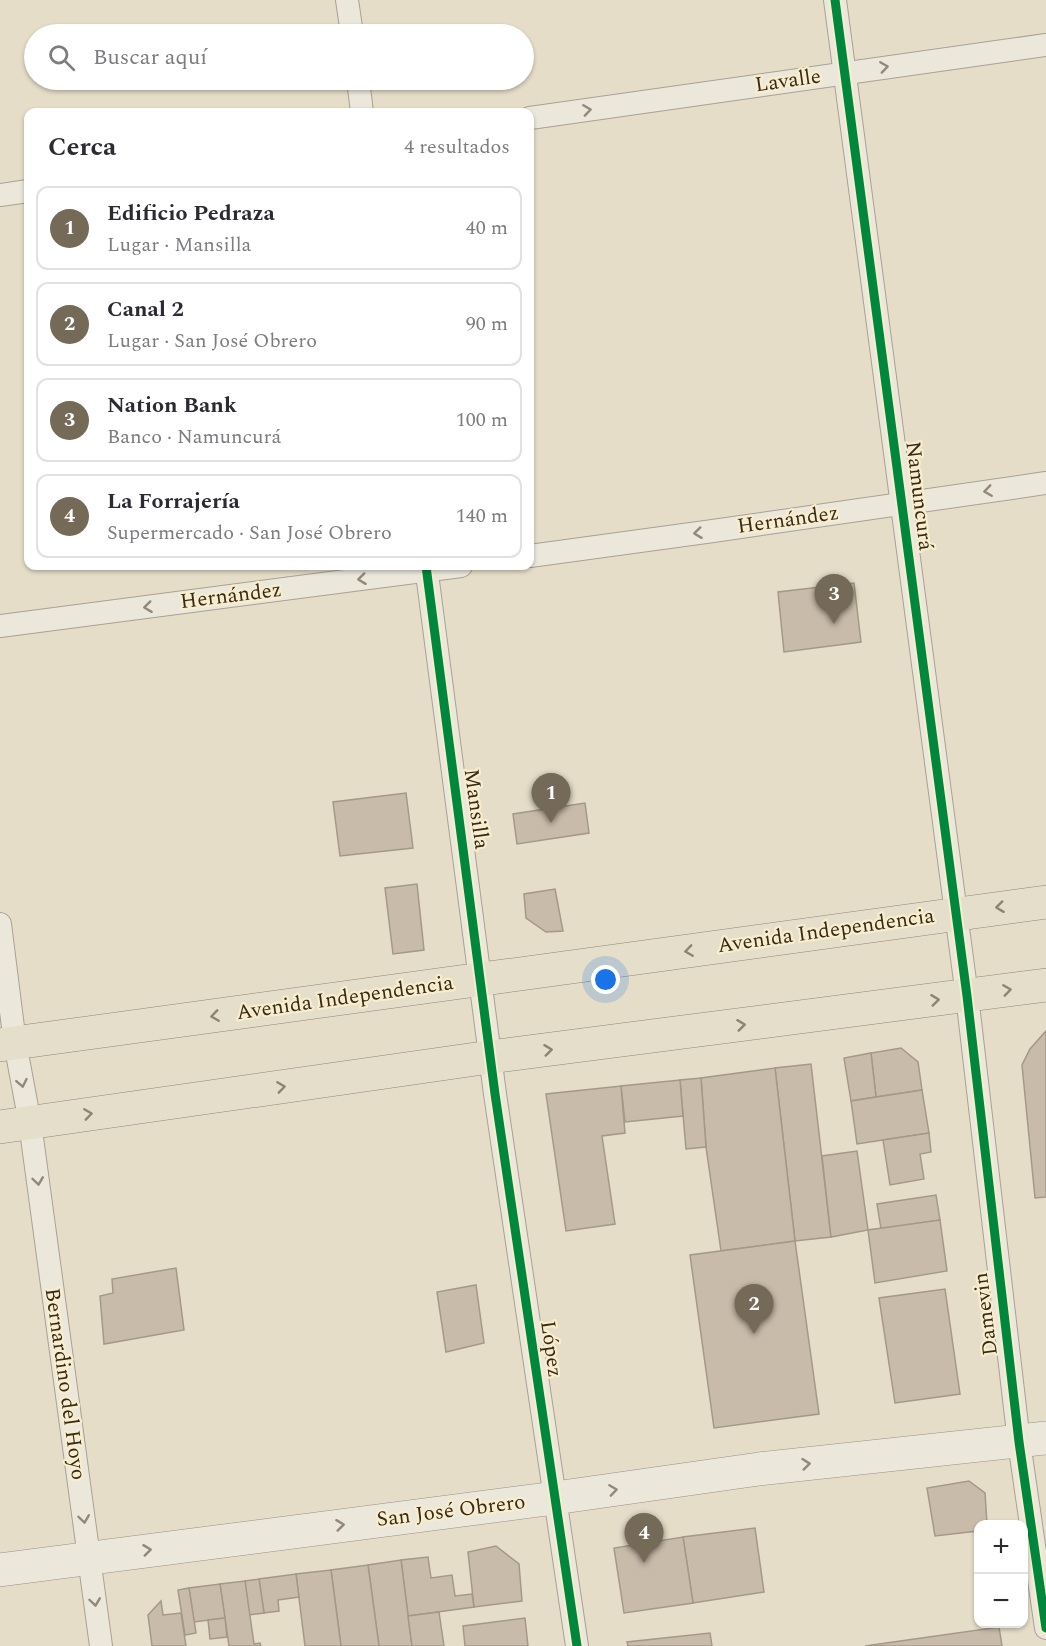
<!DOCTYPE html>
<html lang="es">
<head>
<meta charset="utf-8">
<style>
  body { margin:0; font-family:Spectral,serif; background:#f2f2f3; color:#2b2b33 }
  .controls { position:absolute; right:18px; bottom:18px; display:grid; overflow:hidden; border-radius:12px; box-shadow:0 2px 4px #0004 }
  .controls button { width:54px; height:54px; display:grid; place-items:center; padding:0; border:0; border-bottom:2px solid #e1e1e2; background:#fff; color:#2b2b33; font:30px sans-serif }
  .you { position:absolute; left:606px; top:980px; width:21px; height:21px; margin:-15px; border:4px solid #fff; border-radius:50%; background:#1a73e8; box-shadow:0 0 0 9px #1a73e833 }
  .badge { display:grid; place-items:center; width:39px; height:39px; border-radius:50%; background:#756957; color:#fff; font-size:20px; font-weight:700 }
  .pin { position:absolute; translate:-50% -50px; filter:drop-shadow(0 2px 3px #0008) }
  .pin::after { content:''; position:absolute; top:32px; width:21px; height:18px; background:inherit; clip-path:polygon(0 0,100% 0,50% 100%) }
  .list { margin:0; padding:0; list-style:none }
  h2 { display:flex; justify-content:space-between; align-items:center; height:78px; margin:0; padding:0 24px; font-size:26px }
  h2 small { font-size:20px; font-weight:400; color:#7c7c81 }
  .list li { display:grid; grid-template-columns:39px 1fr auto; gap:18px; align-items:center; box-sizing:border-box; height:84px; margin:0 12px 12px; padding:0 12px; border:2px solid #e1e1e2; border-radius:12px }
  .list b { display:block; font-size:22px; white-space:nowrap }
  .list p { margin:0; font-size:20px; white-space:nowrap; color:#7c7c81 }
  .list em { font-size:20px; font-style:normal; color:#7c7c81 }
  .icon { flex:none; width:33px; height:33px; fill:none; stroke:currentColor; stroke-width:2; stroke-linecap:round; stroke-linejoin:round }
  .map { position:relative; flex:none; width:1046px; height:1646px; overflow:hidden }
  .search { position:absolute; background:#fff; box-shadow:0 2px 4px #0004; left:24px; top:24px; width:510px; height:66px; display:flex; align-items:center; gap:15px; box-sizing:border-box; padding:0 21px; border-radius:33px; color:#7c7c81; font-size:22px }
  .panel { position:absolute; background:#fff; box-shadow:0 2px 4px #0004; left:24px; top:108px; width:510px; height:462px; border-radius:12px }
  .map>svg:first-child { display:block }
</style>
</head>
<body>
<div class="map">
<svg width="1046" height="1646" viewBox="0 0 1046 1646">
  <rect width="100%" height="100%" fill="#e5ddc8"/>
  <!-- building -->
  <g fill="#c9bba9" stroke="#a59888" stroke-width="1.5">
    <polygon points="854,583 861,642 784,652 778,592"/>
    <polygon points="406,793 413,848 340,856 333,802"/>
    <polygon points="585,803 589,833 517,844 513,814"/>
    <polygon points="417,884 424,950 393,954 385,888"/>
    <polygon points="555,889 563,931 546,932 526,918 524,894"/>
    <polygon points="1046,1031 1046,1197 1035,1198 1022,1065 1030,1049"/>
    <polygon points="901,1048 918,1062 922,1090 876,1097 871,1053"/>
    <polygon points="871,1053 876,1097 851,1101 844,1058"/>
    <polygon points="811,1064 831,1237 795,1241 775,1068"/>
    <polygon points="775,1068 795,1241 721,1251 706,1147 701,1078"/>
    <polygon points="701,1078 706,1147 686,1149 680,1080"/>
    <polygon points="680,1080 683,1116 625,1122 621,1086"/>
    <polygon points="621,1086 625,1133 602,1136 615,1224 566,1231 546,1094"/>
    <polygon points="922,1090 929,1133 857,1144 851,1101"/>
    <polygon points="929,1133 931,1152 920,1154 924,1179 890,1185 883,1140"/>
    <polygon points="857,1151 868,1230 831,1237 822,1156"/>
    <polygon points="936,1195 940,1220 881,1229 877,1204"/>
    <polygon points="940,1220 947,1271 875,1283 868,1230"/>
    <polygon points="795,1241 819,1414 714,1428 690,1255"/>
    <polygon points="176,1268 184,1330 104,1344 100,1296 113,1293 112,1279"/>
    <polygon points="476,1285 484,1343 446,1352 437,1292"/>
    <polygon points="945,1289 960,1394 895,1403 879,1298"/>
    <polygon points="969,1481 985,1493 987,1524 978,1524 978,1531 935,1536 927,1488"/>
    <polygon points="755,1528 764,1592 693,1603 683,1537"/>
    <polygon points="683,1537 693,1603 624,1613 614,1548"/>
    <polygon points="496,1546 519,1564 522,1601 474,1607 468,1552"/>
    <polygon points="428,1557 431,1578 452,1575 455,1596 472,1594 474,1607 408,1616 401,1560"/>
    <polygon points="401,1560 412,1646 379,1646 368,1565"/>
    <polygon points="368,1565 379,1646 341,1646 331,1570"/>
    <polygon points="331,1570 341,1646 305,1646 296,1574"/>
    <polygon points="296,1574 299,1597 278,1600 279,1611 264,1613 259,1579"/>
    <polygon points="259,1579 264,1613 249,1615 245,1581"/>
    <polygon points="245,1581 254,1644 260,1643 261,1646 229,1646 220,1584"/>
    <polygon points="220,1584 225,1618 194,1622 189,1588"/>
    <polygon points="189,1588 196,1633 185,1635 178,1590"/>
    <polygon points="161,1601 163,1615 181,1613 186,1646 152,1646 148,1615"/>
    <polygon points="439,1612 444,1646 412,1646 408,1616"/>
    <polygon points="225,1618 227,1637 210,1639 208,1620"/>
    <polygon points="525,1618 528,1646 465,1646 463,1626"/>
    <polygon points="999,1627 1002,1646 865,1646"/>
    <polygon points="710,1633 712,1646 628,1646 627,1642"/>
  </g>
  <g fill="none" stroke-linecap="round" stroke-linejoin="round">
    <defs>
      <g id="street">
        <polyline points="347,0 352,34"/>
        <polyline points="835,0 967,996 1019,1442 1046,1628"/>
        <polyline points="358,80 362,112"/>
        <polyline points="530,118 1046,45"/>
        <polyline points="0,195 28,191"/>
        <polyline points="530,556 713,531 1046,483"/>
        <polyline points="426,566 495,1094 577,1646"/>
        <polyline points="0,626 461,566"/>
        <polyline points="0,924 15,1043 30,1123 101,1646"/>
      </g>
      <polyline id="secondary" points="0,1570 555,1498 759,1469 1046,1438"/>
      <g id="primary">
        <polyline points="0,1045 1046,902"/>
        <polyline points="0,1127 490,1057 1046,985"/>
      </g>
    </defs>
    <!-- street casing -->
    <use href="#street" stroke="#a9a192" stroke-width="24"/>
    <!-- secondary casing -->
    <use href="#secondary" stroke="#999182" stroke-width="34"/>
    <!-- primary casing -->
    <use href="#primary" stroke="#8f8779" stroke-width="34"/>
    <!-- street -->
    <use href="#street" stroke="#ece7db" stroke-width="22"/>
    <!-- secondary -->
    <use href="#secondary" stroke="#ece7db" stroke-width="33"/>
    <!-- primary -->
    <use href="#primary" stroke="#e4decb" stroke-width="33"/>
    <defs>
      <g id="cycleway">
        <polyline points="835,0 967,996 1019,1442 1046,1628"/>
        <polyline points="426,566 495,1094 577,1646"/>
      </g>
    </defs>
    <!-- cycleway casing -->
    <use href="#cycleway" stroke="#f8edcc" stroke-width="13"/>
    <!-- cycleway -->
    <use href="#cycleway" stroke="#00873e" stroke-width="9"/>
  </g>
  <!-- one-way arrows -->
  <defs><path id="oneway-chevron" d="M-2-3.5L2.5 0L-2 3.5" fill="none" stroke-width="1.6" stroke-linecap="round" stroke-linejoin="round" transform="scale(1.5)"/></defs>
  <g stroke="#92887a">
    <use href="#oneway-chevron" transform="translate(884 67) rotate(-8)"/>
    <use href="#oneway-chevron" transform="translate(587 110) rotate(-8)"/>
    <use href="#oneway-chevron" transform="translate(988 491) rotate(172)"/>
    <use href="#oneway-chevron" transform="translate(698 533) rotate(173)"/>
    <use href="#oneway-chevron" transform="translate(362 579) rotate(173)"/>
    <use href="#oneway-chevron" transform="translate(148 607) rotate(173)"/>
    <use href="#oneway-chevron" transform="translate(22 1083) rotate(79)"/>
    <use href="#oneway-chevron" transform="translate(38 1181) rotate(82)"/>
    <use href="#oneway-chevron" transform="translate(806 1464) rotate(-6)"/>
    <use href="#oneway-chevron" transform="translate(613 1490) rotate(-8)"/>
    <use href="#oneway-chevron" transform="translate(84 1519) rotate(82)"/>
    <use href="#oneway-chevron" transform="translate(340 1525) rotate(-7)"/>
    <use href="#oneway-chevron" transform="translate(147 1550) rotate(-7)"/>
    <use href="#oneway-chevron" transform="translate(95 1602) rotate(82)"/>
  </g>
  <g stroke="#8e8472">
    <use href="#oneway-chevron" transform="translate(1000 907) rotate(173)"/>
    <use href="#oneway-chevron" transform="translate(689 951) rotate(172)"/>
    <use href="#oneway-chevron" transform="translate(1007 990) rotate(-8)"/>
    <use href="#oneway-chevron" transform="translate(935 1000) rotate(-7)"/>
    <use href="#oneway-chevron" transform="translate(215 1016) rotate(172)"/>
    <use href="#oneway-chevron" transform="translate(741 1025) rotate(-7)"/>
    <use href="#oneway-chevron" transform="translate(548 1050) rotate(-7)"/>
    <use href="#oneway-chevron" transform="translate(281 1087) rotate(-8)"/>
    <use href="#oneway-chevron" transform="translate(88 1114) rotate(-8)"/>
  </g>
  <g text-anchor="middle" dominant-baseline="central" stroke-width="4.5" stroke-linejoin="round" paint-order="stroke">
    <!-- street labels -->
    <g font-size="21" fill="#382a1a" stroke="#f8edcc">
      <text transform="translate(788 81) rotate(-8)">Lavalle</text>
      <text transform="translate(919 496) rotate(83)">Namuncurá</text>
      <text transform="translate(788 520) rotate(-8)">Hernández</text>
      <text transform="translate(231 596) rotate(-7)">Hernández</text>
      <text transform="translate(476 809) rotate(82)">Mansilla</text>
      <text transform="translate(826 931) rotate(-8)">Avenida Independencia</text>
      <text transform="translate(345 998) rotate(-8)">Avenida Independencia</text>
      <text transform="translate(986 1314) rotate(-97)">Damevin</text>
      <text transform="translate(551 1349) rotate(82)">López</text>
      <text transform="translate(65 1384) rotate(82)">Bernardino del Hoyo</text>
      <text transform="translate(451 1511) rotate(-7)">San José Obrero</text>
    </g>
  </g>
</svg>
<div class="controls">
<button>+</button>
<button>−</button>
</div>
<div class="you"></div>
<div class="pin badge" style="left:551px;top:823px">1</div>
<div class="pin badge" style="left:754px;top:1334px">2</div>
<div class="pin badge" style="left:834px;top:624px">3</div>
<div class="pin badge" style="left:644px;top:1563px">4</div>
<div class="search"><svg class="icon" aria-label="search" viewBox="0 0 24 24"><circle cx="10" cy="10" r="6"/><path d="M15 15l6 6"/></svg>Buscar aquí</div>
<section class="panel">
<h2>Cerca<small>4 resultados</small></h2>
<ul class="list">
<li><span class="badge">1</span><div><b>Edificio Pedraza</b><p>Lugar · Mansilla</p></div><em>40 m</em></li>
<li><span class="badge">2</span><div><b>Canal 2</b><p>Lugar · San José Obrero</p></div><em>90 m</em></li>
<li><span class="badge">3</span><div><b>Nation Bank</b><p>Banco · Namuncurá</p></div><em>100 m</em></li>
<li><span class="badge">4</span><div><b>La Forrajería</b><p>Supermercado · San José Obrero</p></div><em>140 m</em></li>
</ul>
</section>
</div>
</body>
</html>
